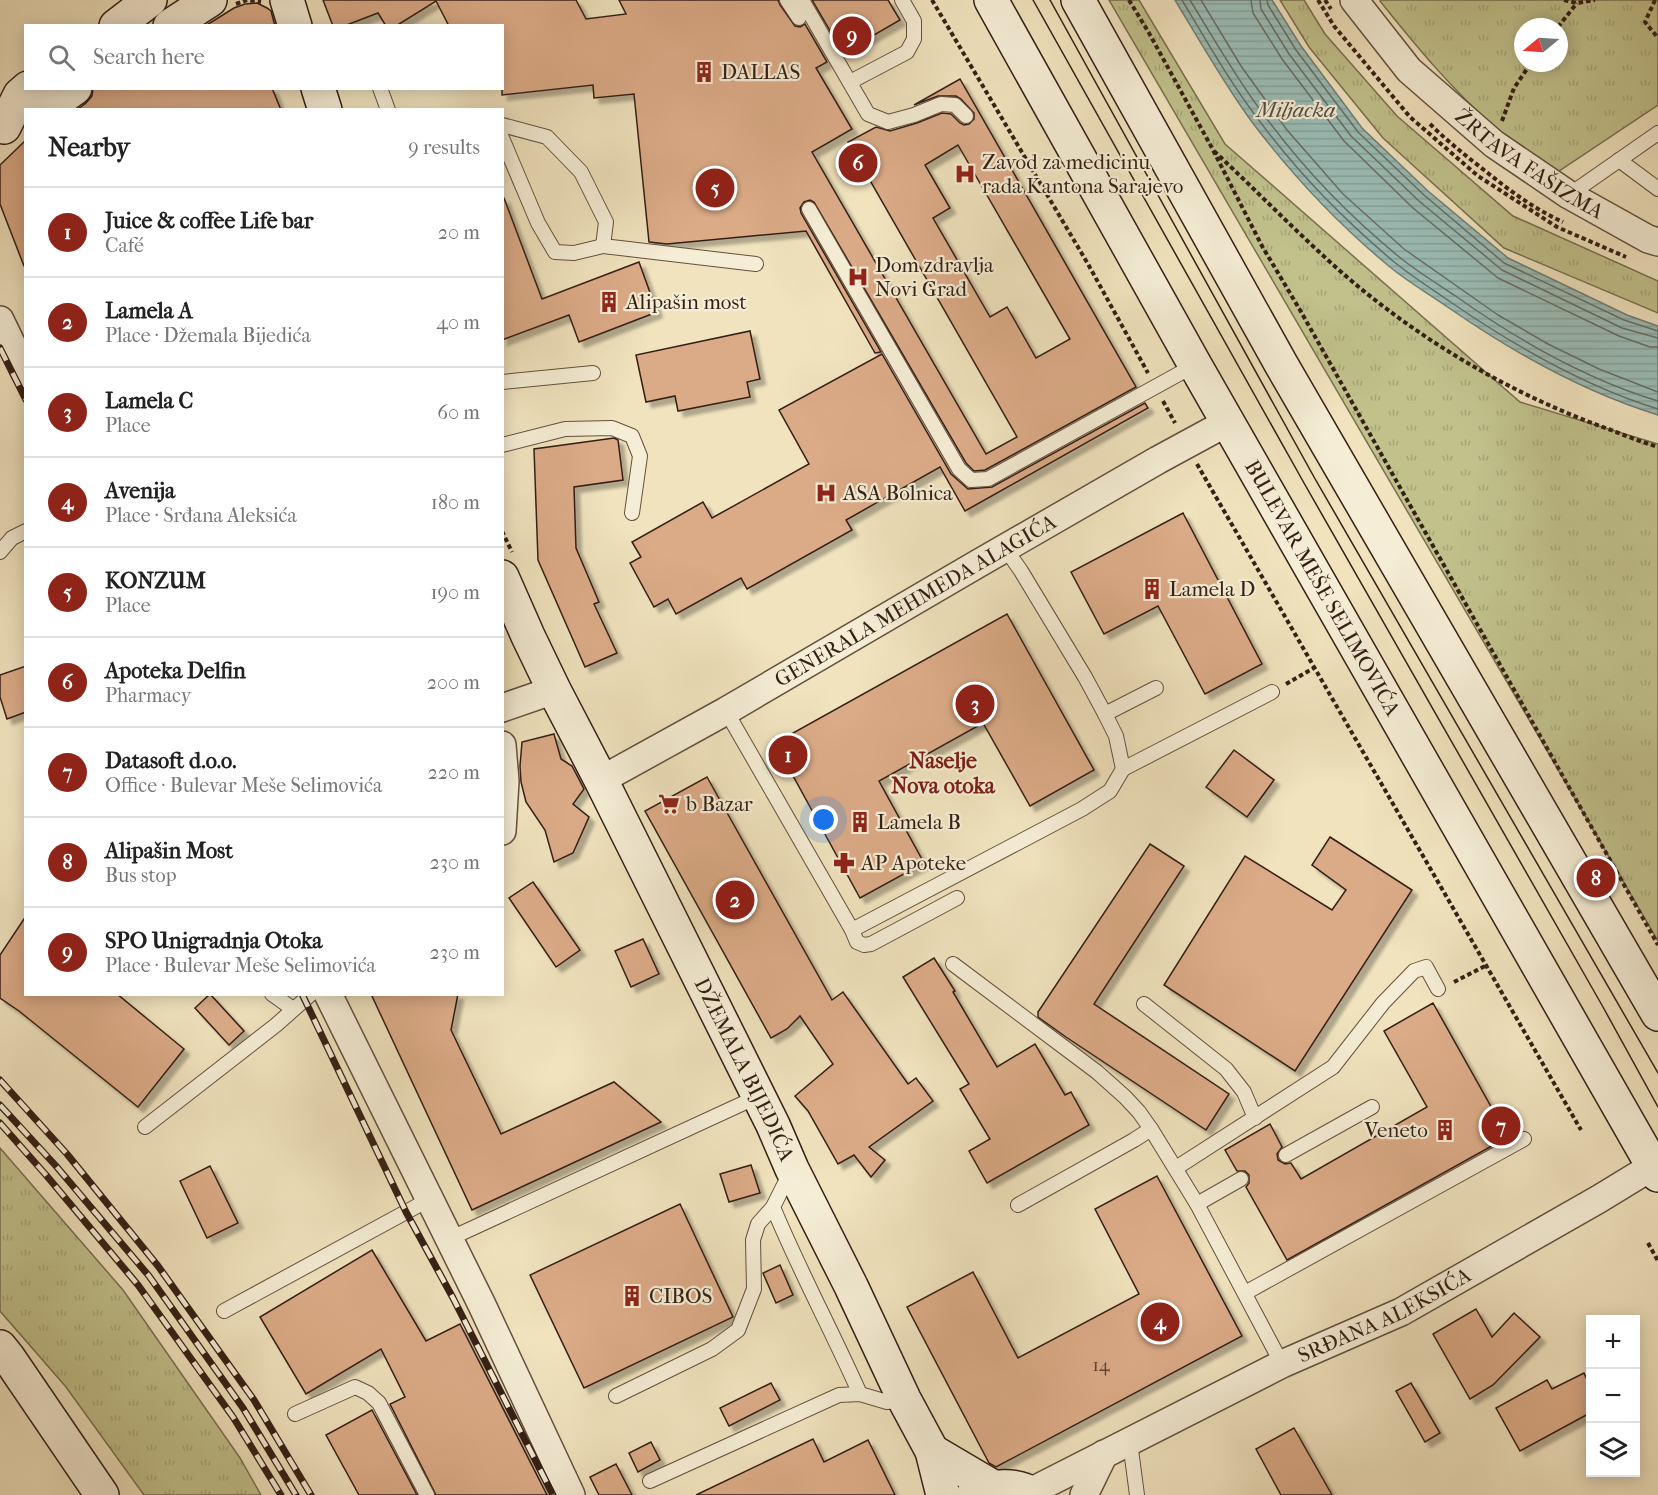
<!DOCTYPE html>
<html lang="en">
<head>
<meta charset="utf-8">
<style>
  body { margin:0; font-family:"IM FELL French Canon",serif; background:#f2f2f2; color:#222 }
  .controls { position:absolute; right:18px; bottom:18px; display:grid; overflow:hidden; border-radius:0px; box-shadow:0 3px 15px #0003 }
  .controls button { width:54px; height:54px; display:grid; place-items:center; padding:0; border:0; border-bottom:2px solid #e0e0e0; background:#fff; color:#222; font:30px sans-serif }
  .compass { position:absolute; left:1514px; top:18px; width:54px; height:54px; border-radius:50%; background:#fff; box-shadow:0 3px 15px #0003; rotate:252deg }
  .you { position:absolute; left:824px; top:820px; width:21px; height:21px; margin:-15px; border:4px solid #fff; border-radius:50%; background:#1a73e8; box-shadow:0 0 0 9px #1a73e833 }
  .badge { display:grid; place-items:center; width:39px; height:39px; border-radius:50%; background:#8f2418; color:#fff; font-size:20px; font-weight:700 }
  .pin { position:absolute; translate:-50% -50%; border:3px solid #fff; box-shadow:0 2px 6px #0006 }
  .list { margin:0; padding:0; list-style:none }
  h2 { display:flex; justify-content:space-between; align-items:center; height:78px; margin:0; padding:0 24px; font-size:26px }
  h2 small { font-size:20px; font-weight:400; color:#767676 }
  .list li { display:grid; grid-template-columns:39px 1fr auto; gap:18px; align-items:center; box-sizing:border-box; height:90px; padding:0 24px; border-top:2px solid #e0e0e0 }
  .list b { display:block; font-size:22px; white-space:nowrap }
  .list p { margin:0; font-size:20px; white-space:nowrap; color:#767676 }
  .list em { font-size:20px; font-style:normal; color:#767676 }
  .icon { flex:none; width:33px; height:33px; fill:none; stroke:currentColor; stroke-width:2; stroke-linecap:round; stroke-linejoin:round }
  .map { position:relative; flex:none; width:1658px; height:1495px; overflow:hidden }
  .search { position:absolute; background:#fff; box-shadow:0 3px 15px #0003; left:24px; top:24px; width:480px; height:66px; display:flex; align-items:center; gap:15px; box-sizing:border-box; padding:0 21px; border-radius:0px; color:#767676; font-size:22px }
  .panel { position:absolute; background:#fff; box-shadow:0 3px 15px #0003; left:24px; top:108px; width:480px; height:888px; border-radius:0px }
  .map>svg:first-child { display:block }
</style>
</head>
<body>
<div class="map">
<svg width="1658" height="1495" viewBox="0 0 1658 1495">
  <defs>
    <pattern id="grass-tufts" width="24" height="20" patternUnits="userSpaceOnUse" patternTransform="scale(1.5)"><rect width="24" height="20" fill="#c1c18c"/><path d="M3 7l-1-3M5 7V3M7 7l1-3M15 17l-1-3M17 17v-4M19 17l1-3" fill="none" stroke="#a6a578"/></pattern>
    <pattern id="water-rules" width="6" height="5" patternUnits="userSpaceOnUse" patternTransform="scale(1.5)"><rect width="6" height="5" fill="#9bbdb6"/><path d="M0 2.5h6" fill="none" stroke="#86a29c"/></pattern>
    <filter id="shadow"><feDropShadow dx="5.5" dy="5.5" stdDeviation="1.5" flood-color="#0004"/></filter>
  </defs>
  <rect width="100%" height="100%" fill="#f0e3be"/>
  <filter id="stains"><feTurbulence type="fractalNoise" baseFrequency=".00333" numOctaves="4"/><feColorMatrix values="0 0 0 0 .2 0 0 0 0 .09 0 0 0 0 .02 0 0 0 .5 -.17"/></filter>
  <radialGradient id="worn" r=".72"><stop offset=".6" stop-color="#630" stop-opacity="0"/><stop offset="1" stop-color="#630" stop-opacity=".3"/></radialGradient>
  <!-- grass -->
  <g fill="url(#grass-tufts)" stroke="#7a7050" stroke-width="1.5" fill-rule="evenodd">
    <polygon points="1109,0 1139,0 1225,144 1520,402 1658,444 1658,941"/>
    <polygon points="1280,0 1304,0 1325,34 1397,116 1513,216 1658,281 1658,313 1504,248 1383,138 1309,47"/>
    <path d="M1381,0H1658V105L1556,173C1537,159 1515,145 1497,129C1453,91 1416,46 1380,1ZM1523,27H1559V63H1523Z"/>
    <polygon points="0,1148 123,1290 240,1458 261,1495 144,1495 66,1387 0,1311"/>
  </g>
  <!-- water -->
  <path fill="url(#water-rules)" stroke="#727e76" stroke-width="1.5" d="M1175,0H1272L1301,46L1362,128L1428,191L1508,258L1627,315L1658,326V415C1583,392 1514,353 1449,308C1429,294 1408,282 1390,267C1339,225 1292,175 1252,122C1224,84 1200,41 1175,0Z"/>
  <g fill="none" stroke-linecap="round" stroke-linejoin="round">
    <!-- shore -->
    <g stroke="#686e66" stroke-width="1.5">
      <path d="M1182,0C1206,40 1229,81 1258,119C1297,172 1343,219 1393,261C1411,276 1432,289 1452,303C1516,347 1584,386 1658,409"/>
      <path d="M1190,0C1214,39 1236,78 1264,115C1302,167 1348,215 1398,256C1416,271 1438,284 1457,297C1519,341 1586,379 1658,401"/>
      <polyline points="1201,0 1241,66 1287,130 1343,194 1404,249 1498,315 1548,344 1599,369 1658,392"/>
      <polyline points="1251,0 1253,13 1282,59 1344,141 1413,208 1498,278 1619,336 1650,347 1658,347"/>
      <polyline points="1260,0 1261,9 1289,54 1351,136 1419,201 1502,270 1622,328 1658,338"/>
      <polyline points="1267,0 1268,5 1296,50 1358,132 1424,195 1504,263 1624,320 1658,331"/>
    </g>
  </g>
  <!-- building -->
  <g fill="#dbab87" stroke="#341f15" stroke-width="1.5" fill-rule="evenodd" filter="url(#shadow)">
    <path d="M323,0H576L586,19L626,14L619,0H778L780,5L795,26L800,27L805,24L827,62L816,68L852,129L812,152L986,454L1017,437L848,142L876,127L890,131L917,123L942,113L951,114L960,123L964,125L969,124L974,119V113L961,99L956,96H938L914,105L960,79L1136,387L985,470L974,471L966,463L814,202L810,200L804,202L800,208L801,213L881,352L875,353L806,231L667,244L649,242L634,94L594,98L593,85L502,95V26H449L436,1L396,26H386L378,13L344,26H333ZM958,145L1070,339L1036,358L1007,307L990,317L933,218L950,208L925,165Z"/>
    <polygon points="812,0 888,0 900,20 843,53"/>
    <polygon points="257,3 267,8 271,11 275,26 205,26 234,8 245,4"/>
    <polygon points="93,88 272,88 281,110 77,110 86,103 92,96"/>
    <polygon points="26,140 26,266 24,266 0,204 0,165"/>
    <polygon points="502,198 504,198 542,299 639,262 657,312 579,342 569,315 502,340"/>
    <polygon points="750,331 760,379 747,382 750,397 678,411 675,396 646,402 636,355"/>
    <polygon points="882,354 951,474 968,489 992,487 1145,403 1148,408 965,511 940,467 846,520 852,530 747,589 741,578 676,614 668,599 654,607 630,563 641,557 632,542 703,502 712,518 809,464 779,410"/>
    <polygon points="614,438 618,440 623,480 574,487 576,548 599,602 594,604 617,653 585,667 538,560 534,449"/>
    <polygon points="1183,513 1262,664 1205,694 1158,606 1104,634 1071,572"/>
    <polygon points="1007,614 1094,770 1030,806 983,723 879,781 924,863 860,898 775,743"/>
    <polygon points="26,666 26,712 7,719 0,697 0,675"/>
    <polygon points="554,734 561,759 572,766 584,789 573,804 589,817 573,853 554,862 545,830 526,802 521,782 520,766 522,742"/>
    <polygon points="1234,750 1274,780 1247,817 1206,787"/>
    <polygon points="707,777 832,1000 843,992 908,1084 916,1078 933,1101 869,1147 885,1160 871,1177 854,1155 838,1164 808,1111 795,1096 833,1064 800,1016 787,1029 771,1038 645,811"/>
    <polygon points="1330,837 1412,890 1295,1071 1164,985 1245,856 1332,910 1346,890 1312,865"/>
    <polygon points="1150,844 1184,866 1094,1004 1229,1094 1206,1130 1066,1037 1038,1017 1038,1012"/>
    <polygon points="533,882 580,950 556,967 509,898"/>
    <polygon points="26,916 26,994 117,994 184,1049 138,1107 19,1011 0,998 0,955"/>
    <polygon points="643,939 659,974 631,987 615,951"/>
    <polygon points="934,958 955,991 953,992 997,1067 1035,1044 1065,1095 1071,1092 1089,1125 987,1183 969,1151 990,1139 960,1089 969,1084 903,977"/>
    <polygon points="210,994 244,1031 229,1045 195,1008"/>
    <polygon points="371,994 458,994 451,1030 501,1134 614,1082 661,1122 472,1210"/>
    <polygon points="1433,1003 1508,1137 1287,1260 1246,1187 1249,1183 1249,1175 1245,1171 1237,1171 1225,1150 1270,1124 1282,1147 1277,1154 1278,1160 1285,1164 1291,1163 1301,1179 1427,1107 1384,1031"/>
    <polygon points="751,1165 760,1193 729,1202 720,1174"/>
    <polygon points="210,1166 238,1223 207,1238 180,1181"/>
    <polygon points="1157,1176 1242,1336 996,1467 989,1463 907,1307 973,1272 1018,1358 1139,1294 1095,1209"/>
    <polygon points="680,1204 733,1317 584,1388 530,1275"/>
    <polygon points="372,1250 426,1341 460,1324 547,1495 436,1495 390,1404 405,1397 381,1349 306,1394 260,1317"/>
    <polygon points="780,1265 793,1295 776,1303 763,1273"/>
    <polygon points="1476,1309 1492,1337 1514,1313 1540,1337 1493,1385 1470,1399 1433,1334"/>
    <polygon points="1584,1373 1590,1386 1590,1413 1520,1451 1496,1408 1547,1380 1552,1389"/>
    <polygon points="771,1383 780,1400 729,1426 720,1408"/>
    <polygon points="1411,1383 1440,1433 1425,1442 1396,1391"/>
    <polygon points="372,1410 417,1495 359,1495 326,1435"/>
    <polygon points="1294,1428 1332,1495 1281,1495 1256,1449"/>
    <polygon points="813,1439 824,1462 868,1440 895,1495 696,1495"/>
    <polygon points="651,1442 660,1460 638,1472 629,1453"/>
    <polygon points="616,1464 632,1495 599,1495 590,1477"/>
  </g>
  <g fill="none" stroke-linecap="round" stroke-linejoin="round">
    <defs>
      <g id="lane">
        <polyline points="787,0 799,18"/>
        <polyline points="802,0 868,114 888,122 914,115 941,104 955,105 966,116"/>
        <polyline points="850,82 907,52 914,39 914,21 902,0"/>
        <polyline points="380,88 388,110"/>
        <polyline points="502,125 547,137 581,172 606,222 603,246 756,264"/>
        <polyline points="502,138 538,223 555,252 574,253 603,246"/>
        <polyline points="1619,160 1658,189"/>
        <polyline points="1569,195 1658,133"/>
        <polyline points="809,209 959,469 971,480 988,479 1195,365"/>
        <polyline points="502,382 593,373"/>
        <polyline points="502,445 565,429 612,428 632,436 640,456 632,513"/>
        <polyline points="0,552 12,538 26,531"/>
        <polyline points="726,711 852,930 857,942 864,945 871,944 957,898"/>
        <polyline points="1105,714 1156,688"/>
        <polyline points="1123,769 1272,692"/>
        <polyline points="852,930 1082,809 1110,791 1123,769 1116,736 1105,714 1085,677 1021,571 1005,548"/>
        <polyline points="953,964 1097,1072 1125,1097 1139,1112 1151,1129 1197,1204 1282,1364"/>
        <polyline points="272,994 293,1009"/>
        <polyline points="1144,1004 1226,1069 1244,1092 1255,1118"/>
        <polyline points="145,1127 276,1025 311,994"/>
        <polyline points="1286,1155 1372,1107"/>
        <polyline points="1176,1168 1333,1067 1383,1003 1414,971 1426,967 1438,989"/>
        <polyline points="1197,1204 1241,1179"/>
        <polyline points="1018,1205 1134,1140 1151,1129"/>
        <path d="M773,1207C799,1270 832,1331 860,1394"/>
        <polyline points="449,1239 759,1096"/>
        <polyline points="1245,1293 1524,1139"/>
        <polyline points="224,1311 430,1199"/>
        <polyline points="616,1396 712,1349 738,1330 754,1289 753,1240 758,1224 773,1207 791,1171"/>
        <polyline points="295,1414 355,1387 368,1393 379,1403 427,1495"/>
        <polyline points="1130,1442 1137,1495"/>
        <polyline points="650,1481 839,1395 860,1394 887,1402 904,1399"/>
      </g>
      <g id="street">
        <path id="s1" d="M1354,0L1409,70L1494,144L1569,195L1648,239L1658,242"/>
        <polyline points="0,320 26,374"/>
        <polyline points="502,708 554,690"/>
        <polyline points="502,745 505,781 502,831"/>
        <path id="s2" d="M601,780L726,711L974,566L1158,460L1228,422"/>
        <polyline points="328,994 481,1303 571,1495"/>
        <path id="s3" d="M1030,1492L1282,1364L1401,1312L1599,1199L1658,1163"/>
        <polyline points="1084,1495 1104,1454"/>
      </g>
      <g id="secondary">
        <polyline points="287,0 295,26"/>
        <path id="s4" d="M991,0L1195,365L1658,1175"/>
        <polyline points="1078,0 1281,364 1658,1014"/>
        <polyline points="116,26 150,0"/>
        <polyline points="170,26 210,0"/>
        <polyline points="318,88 325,110"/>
        <polyline points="44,110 75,88"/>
        <polyline points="4,127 20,95 28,88"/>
        <path id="s5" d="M502,577L528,636L554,690L601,780L773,1125L792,1169L851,1286L904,1399L932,1451L943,1495"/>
        <polyline points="0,1347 8,1357 102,1495"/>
        <polyline points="932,1451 993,1487"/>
        <path d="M973,1495C991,1485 1016,1483 1034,1495"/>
      </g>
    </defs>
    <!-- lane casing -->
    <use href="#lane" stroke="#63503f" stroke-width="16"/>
    <!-- street casing -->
    <use href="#street" stroke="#63503f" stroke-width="30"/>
    <!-- secondary casing -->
    <use href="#secondary" stroke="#341f15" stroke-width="36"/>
    <!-- path -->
    <g stroke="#341f15" stroke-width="4" stroke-dasharray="4.5 3" stroke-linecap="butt">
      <polyline points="932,0 1088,264 1148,373"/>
      <polyline points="1129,0 1149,33 1212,148 1262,246 1300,310 1658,945"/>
      <polyline points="1318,0 1334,26 1410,117 1478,176 1557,227 1626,257"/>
      <polyline points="1325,0 1331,9"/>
      <polyline points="1564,0 1577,3 1595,0"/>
      <polyline points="1655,0 1645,22 1658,38"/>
      <polyline points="236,4 247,0 261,2"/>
      <polyline points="1558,27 1577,3"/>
      <polyline points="1502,121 1514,88 1531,63"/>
      <path d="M1430,124C1447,141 1465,155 1484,170C1509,190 1534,209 1563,222"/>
      <path d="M1214,151C1259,193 1301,237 1347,277C1424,343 1515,396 1611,430C1626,436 1642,442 1658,447"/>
      <polyline points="1163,401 1175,423"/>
      <polyline points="1197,464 1581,1130"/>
      <polyline points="502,531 512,552"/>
      <polyline points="1286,684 1314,668"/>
      <polyline points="1454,982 1485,966"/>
      <polyline points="1648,1243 1658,1261"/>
    </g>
    <!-- lane -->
    <use href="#lane" stroke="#f5edd5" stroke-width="14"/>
    <!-- street -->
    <use href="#street" stroke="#f5edd5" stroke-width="27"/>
    <!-- secondary -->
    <use href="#secondary" stroke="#f5edd5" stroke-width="33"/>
    <!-- tram -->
    <g stroke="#341f15" stroke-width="1.5">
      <polyline points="1033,0 1304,483 1603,1007 1658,1107"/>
      <polyline points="1050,0 1314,477 1658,1073"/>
    </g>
    <defs>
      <g id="rail">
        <polyline points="0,348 26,400"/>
        <polyline points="302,994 406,1212 453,1298 553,1495"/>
        <polyline points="0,1080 67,1154 158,1266 254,1400 311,1495"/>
        <polyline points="0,1105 56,1166 149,1276 243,1408 296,1495"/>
        <polyline points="0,1123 46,1175 138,1285 233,1417 281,1495"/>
      </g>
    </defs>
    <!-- rail casing -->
    <use href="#rail" stroke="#341f15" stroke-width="7"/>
    <!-- rail -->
    <use href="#rail" stroke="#f5edd5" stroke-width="4.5" stroke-dasharray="14" stroke-linecap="butt"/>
  </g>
  <!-- icons -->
  <defs>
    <symbol id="building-bare" viewBox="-9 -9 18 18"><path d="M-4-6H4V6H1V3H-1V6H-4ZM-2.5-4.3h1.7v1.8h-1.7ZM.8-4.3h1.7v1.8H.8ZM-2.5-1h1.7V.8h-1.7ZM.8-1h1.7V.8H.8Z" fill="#8f2418" stroke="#f5edd5" stroke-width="2.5" paint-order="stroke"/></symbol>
    <symbol id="hospital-bare" viewBox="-9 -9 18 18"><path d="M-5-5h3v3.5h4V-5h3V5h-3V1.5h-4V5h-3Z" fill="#8f2418" stroke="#f5edd5" stroke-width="2.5" paint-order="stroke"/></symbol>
    <symbol id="supermarket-bare" viewBox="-9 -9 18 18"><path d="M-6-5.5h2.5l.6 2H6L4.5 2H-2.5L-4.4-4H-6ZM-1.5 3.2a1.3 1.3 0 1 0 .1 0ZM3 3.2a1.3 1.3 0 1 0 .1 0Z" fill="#8f2418" stroke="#f5edd5" stroke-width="2.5" paint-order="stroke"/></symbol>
    <symbol id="pharmacy-bare" viewBox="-9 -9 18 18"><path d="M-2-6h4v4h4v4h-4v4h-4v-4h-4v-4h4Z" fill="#8f2418" stroke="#f5edd5" stroke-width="2.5" paint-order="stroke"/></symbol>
  </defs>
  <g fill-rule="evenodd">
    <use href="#building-bare" x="689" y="57" width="30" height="30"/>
    <use href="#hospital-bare" x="950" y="159" width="30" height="30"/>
    <use href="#hospital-bare" x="843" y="262" width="30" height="30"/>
    <use href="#building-bare" x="594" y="287" width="30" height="30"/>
    <use href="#hospital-bare" x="811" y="478" width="30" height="30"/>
    <use href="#building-bare" x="1137" y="574" width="30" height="30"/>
    <use href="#supermarket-bare" x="654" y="789" width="30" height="30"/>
    <use href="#building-bare" x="845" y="807" width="30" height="30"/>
    <use href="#pharmacy-bare" x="829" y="848" width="30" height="30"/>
    <use href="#building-bare" x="1430" y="1115" width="30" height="30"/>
    <use href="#building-bare" x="617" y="1281" width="30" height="30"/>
  </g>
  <g text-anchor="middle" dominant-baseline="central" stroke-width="4.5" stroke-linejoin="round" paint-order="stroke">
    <!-- number labels -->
    <g font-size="18" fill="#5e4232">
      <text x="1101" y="1365">14</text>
    </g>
    <!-- poi labels -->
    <g font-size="21" fill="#341f15" stroke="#f5edd5" text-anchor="start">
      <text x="721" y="72">DALLAS</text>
      <text x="982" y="162">Zavod za medicinu<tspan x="982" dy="24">rada Kantona Sarajevo</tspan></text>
      <text x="875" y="265">Dom zdravlja<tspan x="875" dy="24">Novi Grad</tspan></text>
      <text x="626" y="302">Alipašin most</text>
      <text x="843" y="493">ASA Bolnica</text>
      <text x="1169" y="589">Lamela D</text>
      <text x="686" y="804">b Bazar</text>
      <text x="877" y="822">Lamela B</text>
      <text x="861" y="863">AP Apoteke</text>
      <text x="1428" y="1130" text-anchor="end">Veneto</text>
      <text x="649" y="1296">CIBOS</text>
    </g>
    <!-- street labels -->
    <g font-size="21" fill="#341f15" stroke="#f5edd5">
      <text stroke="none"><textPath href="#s1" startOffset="242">ŽRTAVA FAŠIZMA</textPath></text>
      <text stroke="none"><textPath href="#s4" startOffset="675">BULEVAR MEŠE SELIMOVIĆA</textPath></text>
      <text stroke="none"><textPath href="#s2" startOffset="362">GENERALA MEHMEDA ALAGIĆA</textPath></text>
      <text stroke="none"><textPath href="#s5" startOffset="549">DŽEMALA BIJEDIĆA</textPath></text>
      <text stroke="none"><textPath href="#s3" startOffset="396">SRĐANA ALEKSIĆA</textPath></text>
    </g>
    <!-- water labels -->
    <g font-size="22" font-style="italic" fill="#534e45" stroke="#f5edd5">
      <text x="1296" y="110">Miljacka</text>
    </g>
    <!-- neighbourhood labels -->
    <g font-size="22" font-weight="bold" fill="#7a1f14" stroke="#f5edd5">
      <text x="943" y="761">Naselje<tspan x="943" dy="25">Nova otoka</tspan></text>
    </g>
  </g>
  <rect width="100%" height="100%" filter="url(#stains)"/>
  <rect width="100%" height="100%" fill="url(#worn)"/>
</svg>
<div class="controls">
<button>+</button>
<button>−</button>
<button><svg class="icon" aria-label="layers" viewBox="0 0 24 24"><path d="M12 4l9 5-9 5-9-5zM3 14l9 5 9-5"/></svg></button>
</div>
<svg class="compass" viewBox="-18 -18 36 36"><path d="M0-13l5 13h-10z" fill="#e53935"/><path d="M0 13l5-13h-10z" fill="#767676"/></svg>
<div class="you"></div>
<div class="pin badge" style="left:788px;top:755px">1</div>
<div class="pin badge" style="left:735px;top:900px">2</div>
<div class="pin badge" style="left:975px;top:704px">3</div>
<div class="pin badge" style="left:1160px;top:1322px">4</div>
<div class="pin badge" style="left:715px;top:188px">5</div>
<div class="pin badge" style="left:858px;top:163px">6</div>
<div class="pin badge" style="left:1501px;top:1126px">7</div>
<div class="pin badge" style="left:1596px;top:878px">8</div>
<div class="pin badge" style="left:852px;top:36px">9</div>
<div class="search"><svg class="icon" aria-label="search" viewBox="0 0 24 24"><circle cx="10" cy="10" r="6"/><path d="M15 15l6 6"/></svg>Search here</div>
<section class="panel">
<h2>Nearby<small>9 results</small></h2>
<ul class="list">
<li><span class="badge">1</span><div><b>Juice &amp; coffee Life bar</b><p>Café</p></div><em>20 m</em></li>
<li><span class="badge">2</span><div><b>Lamela A</b><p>Place · Džemala Bijedića</p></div><em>40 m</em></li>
<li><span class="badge">3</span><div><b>Lamela C</b><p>Place</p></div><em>60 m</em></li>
<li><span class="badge">4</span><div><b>Avenija</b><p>Place · Srđana Aleksića</p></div><em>180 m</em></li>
<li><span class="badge">5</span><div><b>KONZUM</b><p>Place</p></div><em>190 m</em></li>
<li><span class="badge">6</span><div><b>Apoteka Delfin</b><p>Pharmacy</p></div><em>200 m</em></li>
<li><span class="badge">7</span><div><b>Datasoft d.o.o.</b><p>Office · Bulevar Meše Selimovića</p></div><em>220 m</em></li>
<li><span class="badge">8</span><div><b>Alipašin Most</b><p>Bus stop</p></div><em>230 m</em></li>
<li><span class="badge">9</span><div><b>SPO Unigradnja Otoka</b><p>Place · Bulevar Meše Selimovića</p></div><em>230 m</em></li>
</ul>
</section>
</div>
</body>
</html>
